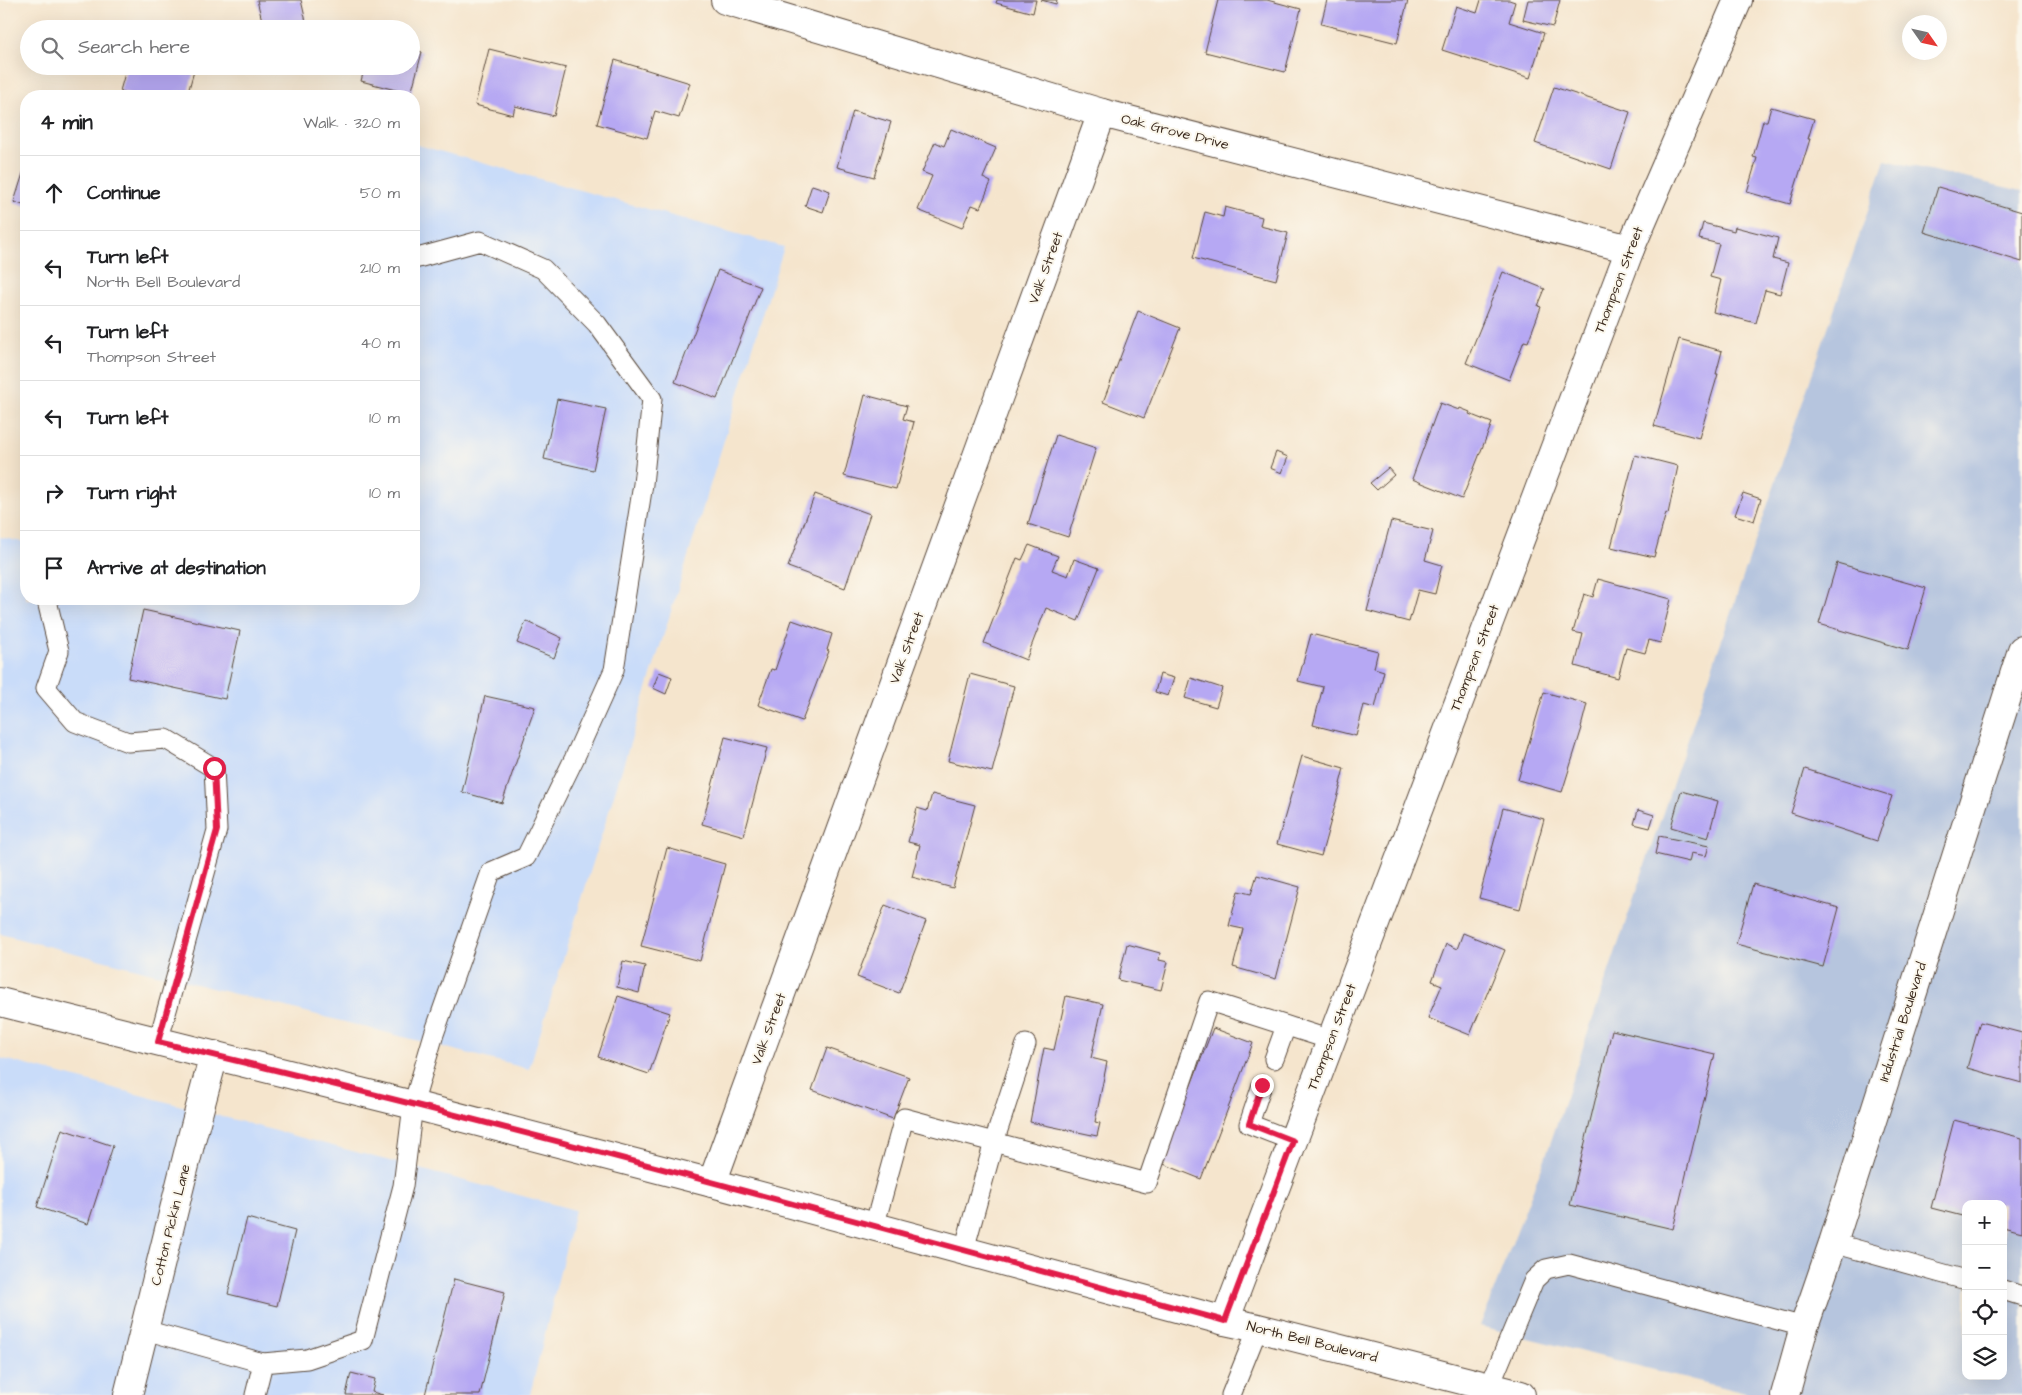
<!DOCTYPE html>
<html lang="en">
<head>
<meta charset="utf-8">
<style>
  body { margin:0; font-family:"Architects Daughter",sans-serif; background:#f6f6f6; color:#202124 }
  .controls { position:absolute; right:15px; bottom:15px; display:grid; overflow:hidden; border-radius:10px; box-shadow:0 5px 20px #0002 }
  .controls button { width:45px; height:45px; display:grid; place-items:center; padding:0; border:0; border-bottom:1px solid #e0e0e0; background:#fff; color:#202124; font:25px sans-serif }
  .compass { position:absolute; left:1902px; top:15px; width:45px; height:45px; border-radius:50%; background:#fff; box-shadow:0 5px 20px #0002; rotate:124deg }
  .stop { position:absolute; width:15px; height:15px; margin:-11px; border:4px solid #e11d48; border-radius:50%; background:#fff }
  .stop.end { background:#e11d48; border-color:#fff; box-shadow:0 1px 5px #0008 }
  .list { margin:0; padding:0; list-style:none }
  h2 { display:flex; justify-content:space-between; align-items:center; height:65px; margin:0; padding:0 20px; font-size:21px }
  h2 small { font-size:16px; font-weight:400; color:#757577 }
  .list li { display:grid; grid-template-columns:32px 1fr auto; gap:15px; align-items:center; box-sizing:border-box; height:75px; padding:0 20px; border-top:1px solid #e0e0e0 }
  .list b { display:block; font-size:19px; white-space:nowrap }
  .list p { margin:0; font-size:16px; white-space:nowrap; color:#757577 }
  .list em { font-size:16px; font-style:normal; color:#757577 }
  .icon { flex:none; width:28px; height:28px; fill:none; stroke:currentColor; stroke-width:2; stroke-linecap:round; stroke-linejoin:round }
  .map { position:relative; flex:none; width:2022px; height:1395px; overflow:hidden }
  .search { position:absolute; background:#fff; box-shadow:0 5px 20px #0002; left:20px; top:20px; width:400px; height:55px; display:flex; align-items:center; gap:12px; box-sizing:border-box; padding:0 18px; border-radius:28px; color:#757577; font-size:19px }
  .panel { position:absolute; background:#fff; box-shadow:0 5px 20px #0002; left:20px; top:90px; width:400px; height:515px; border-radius:20px }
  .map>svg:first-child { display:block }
</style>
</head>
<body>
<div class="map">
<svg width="2022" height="1395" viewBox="0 0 2022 1395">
  <rect width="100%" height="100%" fill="#fbf7ec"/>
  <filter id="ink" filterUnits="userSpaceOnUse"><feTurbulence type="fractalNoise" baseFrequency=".02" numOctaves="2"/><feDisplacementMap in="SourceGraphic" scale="10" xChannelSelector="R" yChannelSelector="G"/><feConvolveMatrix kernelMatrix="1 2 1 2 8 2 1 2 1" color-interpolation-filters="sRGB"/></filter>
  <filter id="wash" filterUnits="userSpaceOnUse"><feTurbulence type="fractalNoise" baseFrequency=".0096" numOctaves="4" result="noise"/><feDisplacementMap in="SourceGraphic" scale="20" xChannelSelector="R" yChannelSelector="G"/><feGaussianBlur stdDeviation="1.12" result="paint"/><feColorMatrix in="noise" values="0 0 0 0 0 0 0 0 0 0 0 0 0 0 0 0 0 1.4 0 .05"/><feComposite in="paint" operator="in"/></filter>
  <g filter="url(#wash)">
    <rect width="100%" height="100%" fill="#f5e5cd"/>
    <!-- built -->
    <g fill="#c9dcf9">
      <polygon points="414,144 784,247 529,1069 0,934 0,537 26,543 26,599 414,599"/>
      <polygon points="0,1058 575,1210 530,1395 0,1395"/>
    </g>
    <!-- industrial -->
    <path fill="#b6c5de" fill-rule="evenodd" d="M1885,160L2022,191V1395H1753L1480,1326L1546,1156ZM1966,1204H2003V1376H1966Z"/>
    <g id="blocks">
      <!-- building -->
      <g fill="#b6a8f3">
        <polygon points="257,0 301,0 307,26 296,29 264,29"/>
        <polygon points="997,0 1036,0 1033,13 996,3"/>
        <polygon points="1041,0 1057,0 1056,4"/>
        <polygon points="1218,0 1267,0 1301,9 1285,72 1205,52"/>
        <polygon points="1327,0 1408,0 1397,43 1321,24"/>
        <polygon points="1481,0 1509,0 1515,2 1509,22 1544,33 1530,78 1442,50 1456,6 1477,13"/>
        <polygon points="1528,0 1560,0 1553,27 1523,20"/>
        <polygon points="411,49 422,52 411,94 361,81 365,66 411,66"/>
        <polygon points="489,49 566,68 554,116 515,106 513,115 475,105"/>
        <polygon points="615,60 690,83 679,118 655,111 647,138 597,124"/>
        <polygon points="127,66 177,66 194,71 187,96 139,96 120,91"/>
        <polygon points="1554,87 1630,112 1611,169 1535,143"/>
        <polygon points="1771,107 1814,119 1808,139 1810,139 1790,204 1747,192 1757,158 1753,157 1763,121 1767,121"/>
        <polygon points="853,111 891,122 874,177 837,167"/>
        <polygon points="951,129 996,148 983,178 991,182 980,208 972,205 962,228 918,210 932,176 922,172 935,142 944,146"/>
        <polygon points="26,164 26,206 14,202"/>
        <polygon points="812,185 830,191 823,212 805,206"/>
        <polygon points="1938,187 2022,212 2022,262 1924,232"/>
        <polygon points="1225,207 1262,217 1260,226 1288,233 1276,280 1193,258 1205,212 1223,217"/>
        <polygon points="1703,223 1734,231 1735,227 1778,238 1773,259 1788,263 1780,294 1765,290 1756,323 1713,312 1721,280 1710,277 1719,244 1699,239"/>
        <polygon points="718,270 761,287 717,399 675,382"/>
        <polygon points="1503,272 1545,289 1538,306 1541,307 1528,342 1524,341 1509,380 1466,363"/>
        <polygon points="1138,311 1180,328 1144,418 1103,402"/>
        <polygon points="1679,339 1722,351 1716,374 1718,374 1699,438 1654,426"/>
        <polygon points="865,395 907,406 903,419 914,422 896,489 844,476"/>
        <polygon points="557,399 606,409 593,470 544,459"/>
        <polygon points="1440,403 1459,410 1460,408 1470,412 1469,414 1492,423 1462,499 1412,479"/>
        <polygon points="1056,435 1096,448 1068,537 1028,524"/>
        <polygon points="1276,452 1288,457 1282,473 1270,468"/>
        <polygon points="1635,455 1678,466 1668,514 1666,513 1654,557 1611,547"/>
        <polygon points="1388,468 1394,475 1377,490 1370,483"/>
        <polygon points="1743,493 1761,499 1754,521 1735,515"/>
        <polygon points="815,494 870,514 845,588 788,567"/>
        <polygon points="1391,521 1433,531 1425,560 1442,565 1435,594 1418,590 1409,622 1367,611"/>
        <polygon points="1029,545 1058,556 1052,570 1068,576 1074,559 1099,568 1078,621 1046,608 1026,660 984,643 1017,558 1022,560"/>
        <polygon points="1837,563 1926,588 1908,650 1819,624"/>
        <polygon points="1598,579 1671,599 1660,643 1649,640 1645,653 1626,648 1618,678 1575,666 1583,634 1573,632 1584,594 1593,597"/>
        <polygon points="143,610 240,631 225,699 128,678"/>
        <polygon points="792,620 832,634 827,650 829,651 802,721 758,705 771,669 775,670"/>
        <polygon points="526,621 562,638 554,658 517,643"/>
        <polygon points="1311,634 1378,651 1374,668 1384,671 1375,708 1364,705 1356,736 1313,725 1323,687 1298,681"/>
        <polygon points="659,672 672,677 666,694 653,688"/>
        <polygon points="970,674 1014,686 992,772 948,761"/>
        <polygon points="1160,674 1174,678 1168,696 1155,692"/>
        <polygon points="1191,678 1222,688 1216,707 1185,698"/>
        <polygon points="1544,692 1587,704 1581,727 1582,728 1562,792 1518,780"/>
        <polygon points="485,696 535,707 502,803 462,792"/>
        <polygon points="725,737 767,748 744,836 702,824"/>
        <polygon points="1302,756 1344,768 1340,784 1341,784 1321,856 1277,844"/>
        <polygon points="1805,769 1892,796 1877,841 1791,813"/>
        <polygon points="1681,791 1718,801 1708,838 1671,827"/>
        <polygon points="932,794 975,805 953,888 912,877 920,845 908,842 917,808 927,811"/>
        <polygon points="1503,808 1544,819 1520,909 1479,898"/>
        <polygon points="1638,810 1654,815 1650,828 1634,824"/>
        <polygon points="1659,836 1709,846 1706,856 1691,853 1689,862 1655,854"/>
        <polygon points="667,848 725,864 700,961 641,946"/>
        <polygon points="1257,875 1300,887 1276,979 1233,967 1243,929 1229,926 1238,891 1251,894"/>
        <polygon points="1753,884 1839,908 1823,967 1736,944"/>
        <polygon points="885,905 926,921 899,993 857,977"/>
        <polygon points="1463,933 1505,950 1470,1035 1428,1018 1442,985 1432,981 1446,944 1457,949"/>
        <polygon points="1127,944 1160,953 1159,960 1168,962 1161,990 1118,980"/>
        <polygon points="623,961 645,966 639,993 617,987"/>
        <polygon points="618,996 670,1013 649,1074 598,1057"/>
        <polygon points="1066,996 1103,1004 1091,1058 1107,1062 1095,1122 1100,1123 1097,1136 1030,1122 1044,1048 1054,1050"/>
        <polygon points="1980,1022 2022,1033 2022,1083 1967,1068"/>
        <polygon points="1213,1028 1253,1043 1201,1179 1161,1163"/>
        <polygon points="1612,1030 1715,1054 1673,1229 1570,1205"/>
        <polygon points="827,1048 909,1077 893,1119 812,1090"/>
        <polygon points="1954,1120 2022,1138 2022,1232 2003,1227 2003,1204 1966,1204 1966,1217 1931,1208"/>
        <polygon points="62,1129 113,1146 88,1224 37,1207"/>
        <polygon points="247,1218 295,1231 277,1306 228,1294"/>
        <polygon points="454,1279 505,1292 480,1395 425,1395"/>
        <polygon points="351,1373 375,1379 372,1392 383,1395 346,1395"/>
      </g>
    </g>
  </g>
  <g filter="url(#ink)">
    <use href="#blocks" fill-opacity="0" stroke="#574638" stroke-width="1"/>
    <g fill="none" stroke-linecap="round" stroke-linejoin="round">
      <defs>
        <g id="service">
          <polyline points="49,599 48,605 59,651 46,688 75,722 128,742 166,739 214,768 217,830 158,1042"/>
          <polyline points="1274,1059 1286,1026"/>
          <polyline points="1262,1085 1249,1124 1293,1141"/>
          <polyline points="874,1227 904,1118 1147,1183 1209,1001 1331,1040"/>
          <polyline points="1833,1243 1966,1280"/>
          <polyline points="964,1250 994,1142 1026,1044"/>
          <polyline points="2003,1290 2022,1296"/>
          <polyline points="145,1330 263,1363 307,1359 363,1340 403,1186 413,1105 434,1034 491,872 526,857 574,759 614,670 643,484 652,399 597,324 543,269 480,241 414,259"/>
          <polyline points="255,1395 263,1363"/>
          <polyline points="1231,1395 1258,1328"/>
          <polyline points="1486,1395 1534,1280 1546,1269 1569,1264 1804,1327"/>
        </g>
        <g id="minor">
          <polyline points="725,0 1102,113 1630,249"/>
          <polyline points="712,1183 1102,113"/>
          <polyline points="1225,1321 1630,249 1738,0"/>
          <polyline points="128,1395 192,1137 214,1055"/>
          <polyline points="1785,1395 1804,1327 1833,1243 2022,650"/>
        </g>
        <polyline id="primary" points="0,1002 413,1105 712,1183 1225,1321 1258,1328 1521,1395"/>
      </defs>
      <!-- service casing -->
      <use href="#service" stroke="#574638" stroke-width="21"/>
      <!-- minor casing -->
      <use href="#minor" stroke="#574638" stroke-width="30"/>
      <!-- primary casing -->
      <use href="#primary" stroke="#574638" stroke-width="30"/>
      <!-- service -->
      <use href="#service" stroke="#fff" stroke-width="19"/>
      <!-- minor -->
      <use href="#minor" stroke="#fff" stroke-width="28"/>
      <!-- primary -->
      <use href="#primary" stroke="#fff" stroke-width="28"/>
    </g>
  </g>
  <g fill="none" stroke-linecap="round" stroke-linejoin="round" filter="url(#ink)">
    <!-- route -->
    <path stroke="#e11d48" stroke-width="6" d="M214,768L217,830L158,1042C516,1126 870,1225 1225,1321L1293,1141L1249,1124L1262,1085"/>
  </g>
  <g text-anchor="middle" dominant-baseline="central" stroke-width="4" stroke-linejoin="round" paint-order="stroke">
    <!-- street labels -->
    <g font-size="14" fill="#3b2a1e" stroke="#fbf7ec">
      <text transform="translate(1175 132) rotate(14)">Oak Grove Drive</text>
      <text transform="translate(1046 268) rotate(-70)">Valk Street</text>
      <text transform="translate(1619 280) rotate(-69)">Thompson Street</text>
      <text transform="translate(907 648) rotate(-70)">Valk Street</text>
      <text transform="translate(1475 658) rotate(-69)">Thompson Street</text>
      <text transform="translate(1903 1022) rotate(-72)">Industrial Boulevard</text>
      <text transform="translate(769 1029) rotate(-70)">Valk Street</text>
      <text transform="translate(1332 1037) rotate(-69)">Thompson Street</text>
      <text transform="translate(171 1225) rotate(-76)">Cotton Pickin Lane</text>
      <text transform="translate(1312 1342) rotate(14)">North Bell Boulevard</text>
    </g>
  </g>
</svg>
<div class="controls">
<button>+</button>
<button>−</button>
<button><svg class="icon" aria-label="locate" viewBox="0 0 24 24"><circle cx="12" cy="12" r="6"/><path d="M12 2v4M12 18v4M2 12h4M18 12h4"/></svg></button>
<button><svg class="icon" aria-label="layers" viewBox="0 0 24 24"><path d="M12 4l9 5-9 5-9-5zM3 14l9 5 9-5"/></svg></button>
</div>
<svg class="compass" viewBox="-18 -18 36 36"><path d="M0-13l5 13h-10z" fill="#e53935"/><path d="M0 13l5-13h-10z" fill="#757577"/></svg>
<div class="stop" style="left:214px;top:768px"></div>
<div class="stop end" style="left:1262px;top:1085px"></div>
<div class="search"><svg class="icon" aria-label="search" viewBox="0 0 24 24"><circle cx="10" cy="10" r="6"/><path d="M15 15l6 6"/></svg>Search here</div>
<section class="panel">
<h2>4 min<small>Walk · 320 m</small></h2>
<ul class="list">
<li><svg class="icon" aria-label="ahead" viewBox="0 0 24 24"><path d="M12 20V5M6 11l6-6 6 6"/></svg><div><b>Continue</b></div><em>50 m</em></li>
<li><svg class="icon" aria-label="left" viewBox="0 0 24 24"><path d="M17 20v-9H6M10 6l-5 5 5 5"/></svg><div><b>Turn left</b><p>North Bell Boulevard</p></div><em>210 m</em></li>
<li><svg class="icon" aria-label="left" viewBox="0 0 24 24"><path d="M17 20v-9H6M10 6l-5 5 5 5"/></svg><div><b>Turn left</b><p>Thompson Street</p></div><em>40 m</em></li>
<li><svg class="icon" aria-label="left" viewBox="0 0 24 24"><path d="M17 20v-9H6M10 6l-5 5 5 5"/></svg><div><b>Turn left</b></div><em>10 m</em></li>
<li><svg class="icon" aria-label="right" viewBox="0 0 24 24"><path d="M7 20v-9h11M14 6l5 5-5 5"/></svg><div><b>Turn right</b></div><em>10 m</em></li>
<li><svg class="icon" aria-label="arrive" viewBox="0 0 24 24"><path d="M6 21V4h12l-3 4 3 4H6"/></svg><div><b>Arrive at destination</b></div></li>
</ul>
</section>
</div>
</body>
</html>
